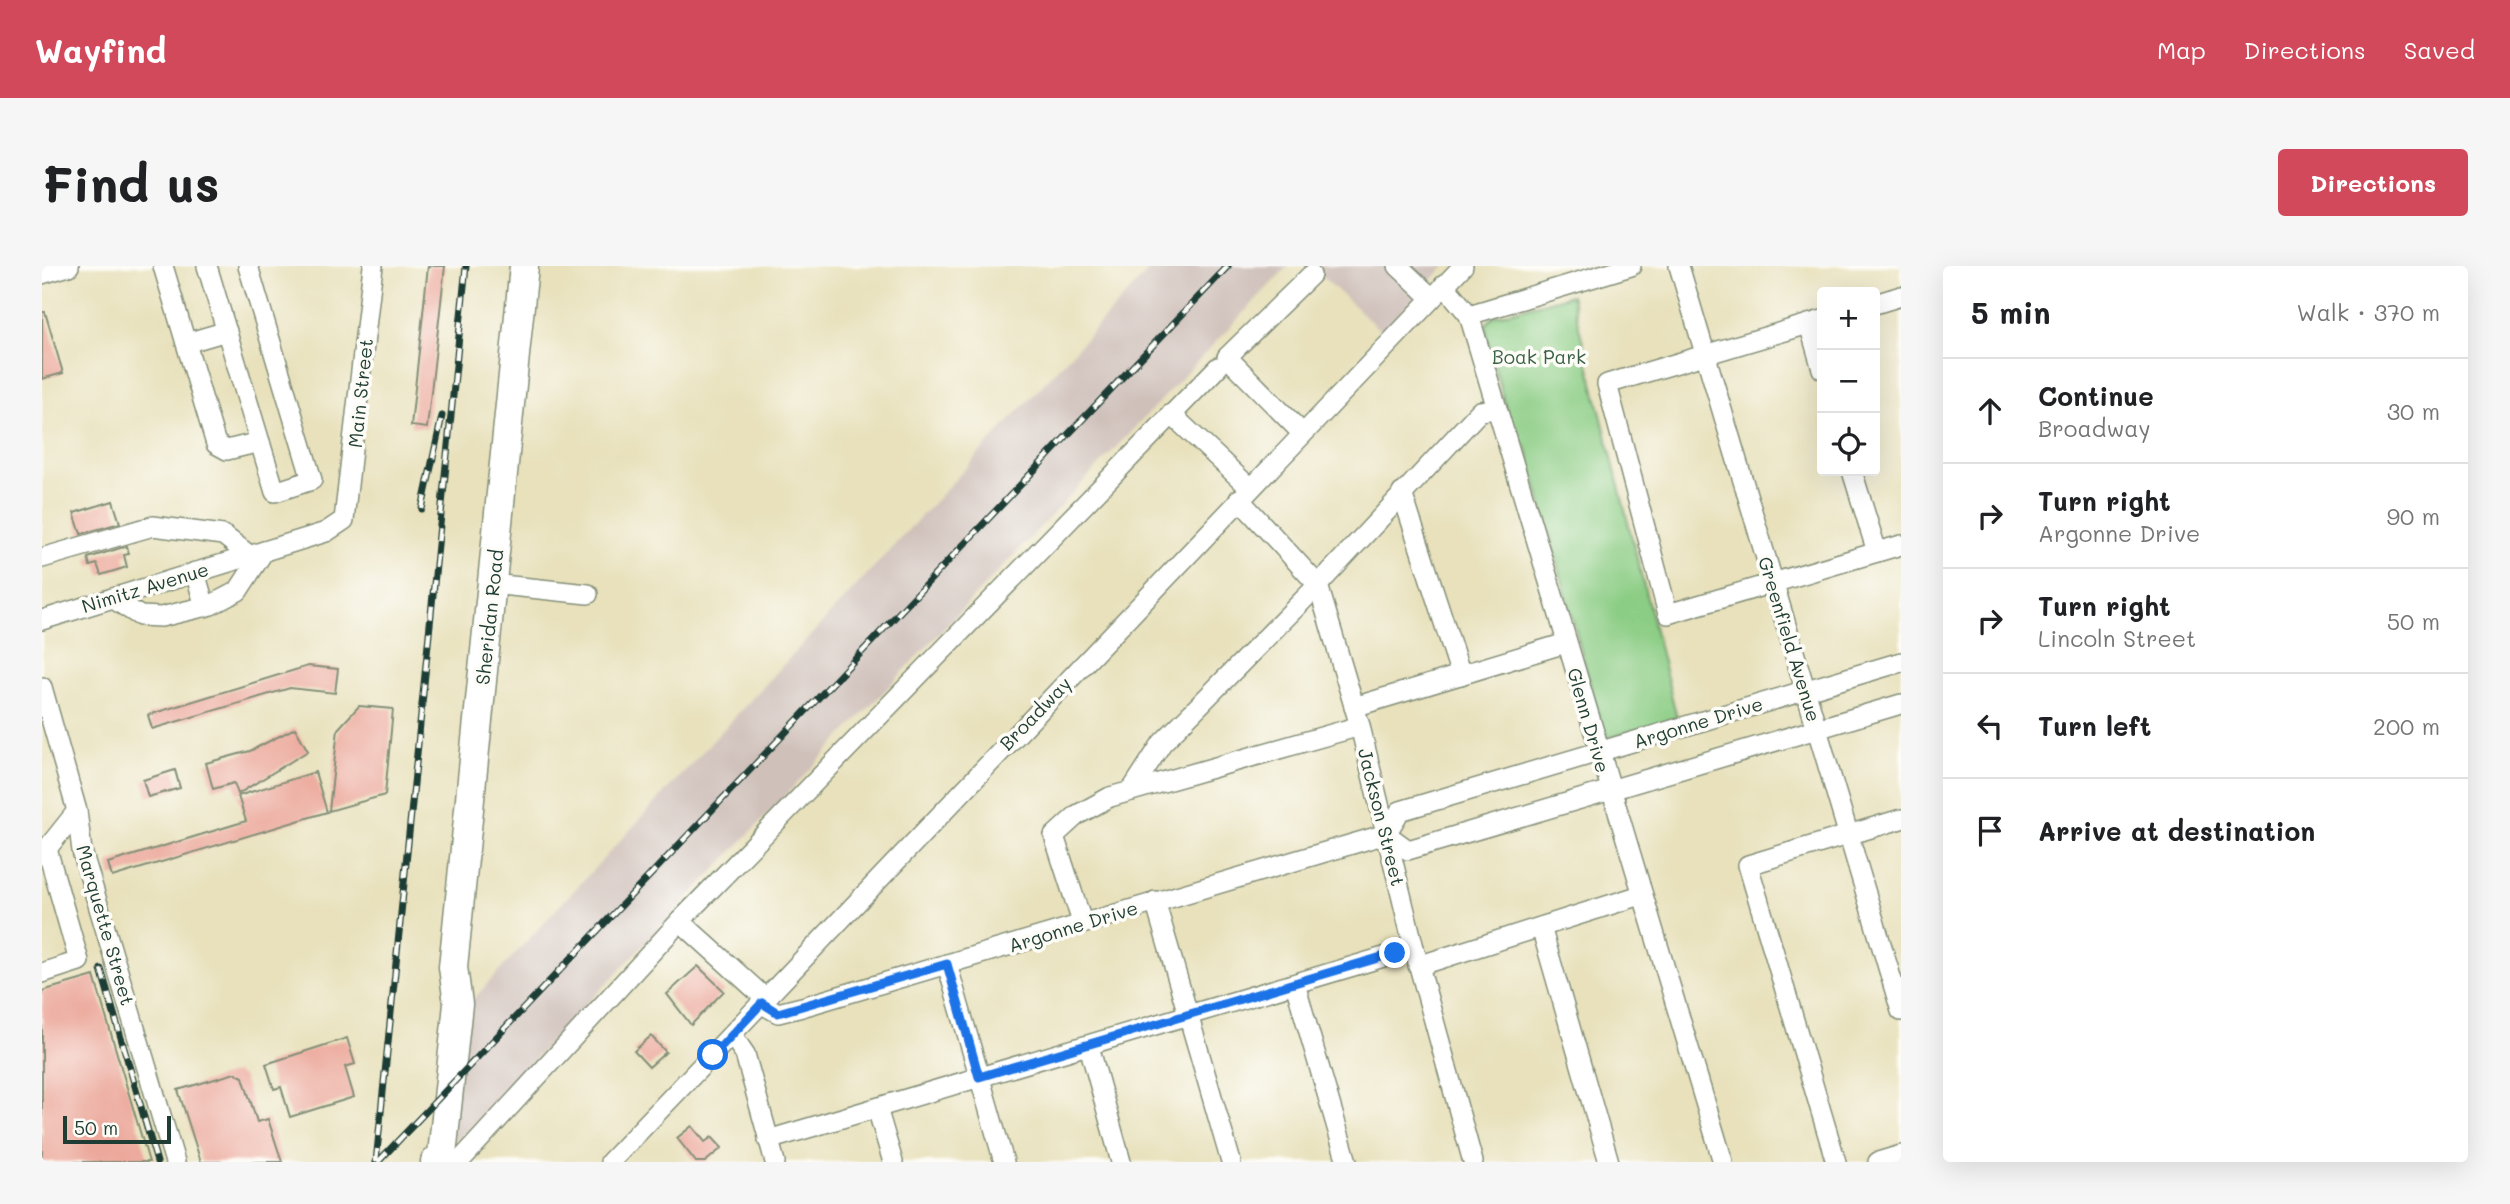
<!DOCTYPE html>
<html lang="en">
<head>
<meta charset="utf-8">
<style>
  body { margin:0; font-family:Mali,sans-serif; background:#f6f6f6; color:#202124 }
  .controls { position:absolute; right:21px; top:21px; display:grid; overflow:hidden; border-radius:7px; box-shadow:0 7px 28px #0002 }
  .controls button { width:63px; height:63px; display:grid; place-items:center; padding:0; border:0; border-bottom:2px solid #e0e0e0; background:#fff; color:#202124; font:35px sans-serif }
  .scale { position:absolute; left:21px; bottom:18px; width:108px; box-sizing:border-box; padding-left:7px; border:4px solid #1f3d34; border-top:0; font-size:19px; line-height:24px; white-space:nowrap; color:#1f3d34; -webkit-text-stroke:5px #fdfcf7; paint-order:stroke }
  .stop { position:absolute; width:21px; height:21px; margin:-16px; border:5px solid #1a73e8; border-radius:50%; background:#fff }
  .stop.end { background:#1a73e8; border-color:#fff; box-shadow:0 2px 7px #0008 }
  .list { margin:0; padding:0; list-style:none }
  h2 { display:flex; justify-content:space-between; align-items:center; height:91px; margin:0; padding:0 28px; font-size:30px }
  h2 small { font-size:23px; font-weight:400; color:#757577 }
  .list li { display:grid; grid-template-columns:46px 1fr auto; gap:21px; align-items:center; box-sizing:border-box; height:105px; padding:0 28px; border-top:2px solid #e0e0e0 }
  .list b { display:block; font-size:26px; white-space:nowrap }
  .list p { margin:0; font-size:23px; white-space:nowrap; color:#757577 }
  .list em { font-size:23px; font-style:normal; color:#757577 }
  .icon { flex:none; width:38px; height:38px; fill:none; stroke:currentColor; stroke-width:2; stroke-linecap:round; stroke-linejoin:round }
  .map { position:relative; flex:none; width:1859px; height:896px; overflow:hidden; border-radius:7px }
  header { display:flex; align-items:center; gap:42px; box-sizing:border-box; height:98px; padding:0 35px; background:#d1495b; color:#fff }
  header strong { font-size:33px }
  nav { display:flex; gap:38px; margin-inline-start:auto; font-size:24px }
  .intro { display:flex; align-items:center; justify-content:space-between; box-sizing:border-box; height:168px; padding:0 42px }
  h1 { margin:0; font-size:49px }
  .button { padding:18px 32px; border-radius:7px; background:#d1495b; color:#fff; font-size:24px; font-weight:700 }
  main { display:flex; gap:42px; padding:0 42px }
  aside { flex:1; background:#fff; border-radius:7px; box-shadow:0 7px 28px #0002 }
  .map>svg:first-child { display:block }
</style>
</head>
<body>
<header>
<strong>Wayfind</strong>
<nav><a>Map</a><a>Directions</a><a>Saved</a></nav>
</header>
<div class="intro"><h1>Find us</h1><a class="button">Directions</a></div>
<main>
<div class="map">
<svg width="1859" height="896" viewBox="0 0 1859 896">
  <rect width="100%" height="100%" fill="#fdfcf7"/>
  <filter id="ink" filterUnits="userSpaceOnUse"><feTurbulence type="fractalNoise" baseFrequency=".0143" numOctaves="2"/><feDisplacementMap in="SourceGraphic" scale="14" xChannelSelector="R" yChannelSelector="G"/><feConvolveMatrix kernelMatrix="1 2 1 2 8 2 1 2 1" color-interpolation-filters="sRGB"/></filter>
  <filter id="wash" filterUnits="userSpaceOnUse"><feTurbulence type="fractalNoise" baseFrequency=".00686" numOctaves="4" result="noise"/><feDisplacementMap in="SourceGraphic" scale="28" xChannelSelector="R" yChannelSelector="G"/><feGaussianBlur stdDeviation="1.57" result="paint"/><feColorMatrix in="noise" values="0 0 0 0 0 0 0 0 0 0 0 0 0 0 0 0 0 1.4 0 .05"/><feComposite in="paint" operator="in"/></filter>
  <g filter="url(#wash)">
    <rect width="100%" height="100%" fill="#e8e1bc"/>
    <!-- industrial -->
    <g fill="#cfc0ba">
      <polygon points="1111,0 1246,0 423,867 403,881 423,742"/>
      <polygon points="1269,0 1403,0 1340,66"/>
    </g>
    <!-- green -->
    <polygon fill="#8ccd85" stroke="#56855c" stroke-width="2" points="1529,29 1635,452 1570,471 1565,470 1560,462 1484,180 1471,169 1445,72 1444,58 1452,50"/>
    <g id="blocks">
      <!-- building -->
      <g fill="#eca89b">
        <polygon points="386,0 403,0 385,162 369,160"/>
        <polygon points="0,46 3,46 21,107 0,113"/>
        <polygon points="71,235 78,257 39,268 32,247"/>
        <polygon points="85,280 87,288 82,289 85,301 59,309 55,298 48,300 46,292"/>
        <polygon points="266,400 296,403 293,427 248,422 110,463 106,449"/>
        <polygon points="317,440 351,443 343,529 287,545 296,463"/>
        <polygon points="253,462 266,485 196,528 192,517 171,523 164,497 208,485"/>
        <polygon points="133,504 138,522 106,531 101,514"/>
        <polygon points="273,506 285,546 70,611 66,597 204,555 196,530"/>
        <polygon points="656,700 682,725 649,759 625,728"/>
        <polygon points="52,710 107,896 0,896 0,725"/>
        <polygon points="609,770 624,786 607,801 592,785"/>
        <polygon points="305,772 313,798 303,801 312,831 248,851 239,821 232,823 224,798"/>
        <polygon points="193,807 201,811 215,856 226,853 240,896 159,896 136,824"/>
        <polygon points="650,860 663,876 670,871 680,882 663,896 654,896 635,872"/>
      </g>
    </g>
  </g>
  <g filter="url(#ink)">
    <use href="#blocks" fill-opacity="0" stroke="#848f78" stroke-width="2"/>
    <g fill="none" stroke-linecap="round" stroke-linejoin="round">
      <defs>
        <g id="minor">
          <polyline points="121,0 174,178 185,184 218,176"/>
          <polyline points="165,0 233,226 270,214 206,0"/>
          <polyline points="1356,0 1390,32"/>
          <polyline points="1637,0 1859,745"/>
          <polyline points="0,8 27,0"/>
          <polyline points="1402,19 1427,49 1681,896"/>
          <polyline points="1833,38 1859,30"/>
          <polyline points="1427,49 1589,0"/>
          <polyline points="1780,54 1565,118 1626,348 1859,279"/>
          <polyline points="1767,58 1780,103"/>
          <polyline points="144,77 185,65"/>
          <polyline points="1129,148 1208,222"/>
          <polyline points="1260,167 1185,91 1269,9"/>
          <polyline points="1810,205 1835,286"/>
          <polyline points="1360,227 1419,409"/>
          <polyline points="1197,233 1276,319 1318,460 1372,682 1431,896"/>
          <polyline points="0,292 111,260 181,269 207,289"/>
          <polyline points="153,306 163,341"/>
          <polyline points="450,318 546,328"/>
          <polyline points="70,332 98,350 119,351 169,339 196,325 222,285"/>
          <polyline points="0,354 284,266 302,254 331,0"/>
          <polyline points="0,421 35,545 40,585 133,896"/>
          <polyline points="1312,441 1524,377"/>
          <polyline points="1089,525 1120,477 1276,319 1438,145 1455,143"/>
          <polyline points="1344,568 1366,584 1859,438"/>
          <polyline points="0,589 35,545"/>
          <polyline points="1113,635 1189,896"/>
          <polyline points="638,655 724,733"/>
          <polyline points="1040,656 1012,570 1035,549 1068,531 1318,460"/>
          <polyline points="1499,661 1567,896"/>
          <polyline points="905,698 962,896"/>
          <polyline points="1376,700 1599,629"/>
          <polyline points="0,707 37,695 5,583"/>
          <polyline points="1253,718 1305,896"/>
          <polyline points="720,738 736,747 760,741 1344,568 1358,545 1859,396"/>
          <polyline points="690,769 703,788 733,896"/>
          <polyline points="1047,780 1079,896"/>
          <polyline points="835,842 851,896"/>
          <polyline points="726,874 1372,682"/>
          <polyline points="417,896 638,655 1176,101"/>
          <polyline points="568,896 1421,0"/>
          <polyline points="1794,896 1706,599 1859,553"/>
          <polyline points="1836,896 1859,889"/>
        </g>
        <polyline id="highway" points="393,896 400,889 416,738 411,701 482,0"/>
      </defs>
      <!-- minor casing -->
      <use href="#minor" stroke="#848f78" stroke-width="22"/>
      <!-- highway casing -->
      <use href="#highway" stroke="#848f78" stroke-width="31"/>
      <!-- minor -->
      <use href="#minor" stroke="#fff" stroke-width="19"/>
      <!-- highway -->
      <use href="#highway" stroke="#fff" stroke-width="28"/>
      <defs>
        <g id="rail">
          <polyline points="380,243 400,150"/>
          <polyline points="59,703 115,896"/>
          <polyline points="334,896 424,0"/>
          <polyline points="336,896 1186,0"/>
        </g>
      </defs>
      <!-- rail casing -->
      <use href="#rail" stroke="#1f3d34" stroke-width="7"/>
      <!-- rail -->
      <use href="#rail" stroke="#fdfcf7" stroke-width="4.5" stroke-dasharray="13" stroke-linecap="butt"/>
    </g>
  </g>
  <g fill="none" stroke-linecap="round" stroke-linejoin="round" filter="url(#ink)">
    <!-- route -->
    <polyline stroke="#1a73e8" stroke-width="9" points="671,789 720,737 736,747 905,698 937,811 1353,687"/>
  </g>
  <g text-anchor="middle" dominant-baseline="central" stroke-width="7" stroke-linejoin="round" paint-order="stroke">
    <!-- park labels -->
    <g font-size="19" fill="#3a6148" stroke="#fdfcf7">
      <text x="1497" y="90">Boak Park</text>
    </g>
    <!-- street labels -->
    <g font-size="19" fill="#1f3d34" stroke="#fdfcf7">
      <text transform="translate(318 127) rotate(-84)">Main Street</text>
      <text transform="translate(103 321) rotate(-17)">Nimitz Avenue</text>
      <text transform="translate(447 351) rotate(-84)">Sheridan Road</text>
      <text transform="translate(1748 373) rotate(73)">Greenfield Avenue</text>
      <text transform="translate(993 447) rotate(-46)">Broadway</text>
      <text transform="translate(1547 454) rotate(74)">Glenn Drive</text>
      <text transform="translate(1656 456) rotate(-17)">Argonne Drive</text>
      <text transform="translate(1340 551) rotate(76)">Jackson Street</text>
      <text transform="translate(64 659) rotate(74)">Marquette Street</text>
      <text transform="translate(1031 660) rotate(-17)">Argonne Drive</text>
    </g>
  </g>
</svg>
<div class="controls">
<button>+</button>
<button>−</button>
<button><svg class="icon" aria-label="locate" viewBox="0 0 24 24"><circle cx="12" cy="12" r="6"/><path d="M12 2v4M12 18v4M2 12h4M18 12h4"/></svg></button>
</div>
<div class="scale">50 m</div>
<div class="stop" style="left:671px;top:789px"></div>
<div class="stop end" style="left:1353px;top:687px"></div>
</div>
<aside>
<h2>5 min<small>Walk · 370 m</small></h2>
<ul class="list">
<li><svg class="icon" aria-label="ahead" viewBox="0 0 24 24"><path d="M12 20V5M6 11l6-6 6 6"/></svg><div><b>Continue</b><p>Broadway</p></div><em>30 m</em></li>
<li><svg class="icon" aria-label="right" viewBox="0 0 24 24"><path d="M7 20v-9h11M14 6l5 5-5 5"/></svg><div><b>Turn right</b><p>Argonne Drive</p></div><em>90 m</em></li>
<li><svg class="icon" aria-label="right" viewBox="0 0 24 24"><path d="M7 20v-9h11M14 6l5 5-5 5"/></svg><div><b>Turn right</b><p>Lincoln Street</p></div><em>50 m</em></li>
<li><svg class="icon" aria-label="left" viewBox="0 0 24 24"><path d="M17 20v-9H6M10 6l-5 5 5 5"/></svg><div><b>Turn left</b></div><em>200 m</em></li>
<li><svg class="icon" aria-label="arrive" viewBox="0 0 24 24"><path d="M6 21V4h12l-3 4 3 4H6"/></svg><div><b>Arrive at destination</b></div></li>
</ul>
</aside>
</main>
</body>
</html>
